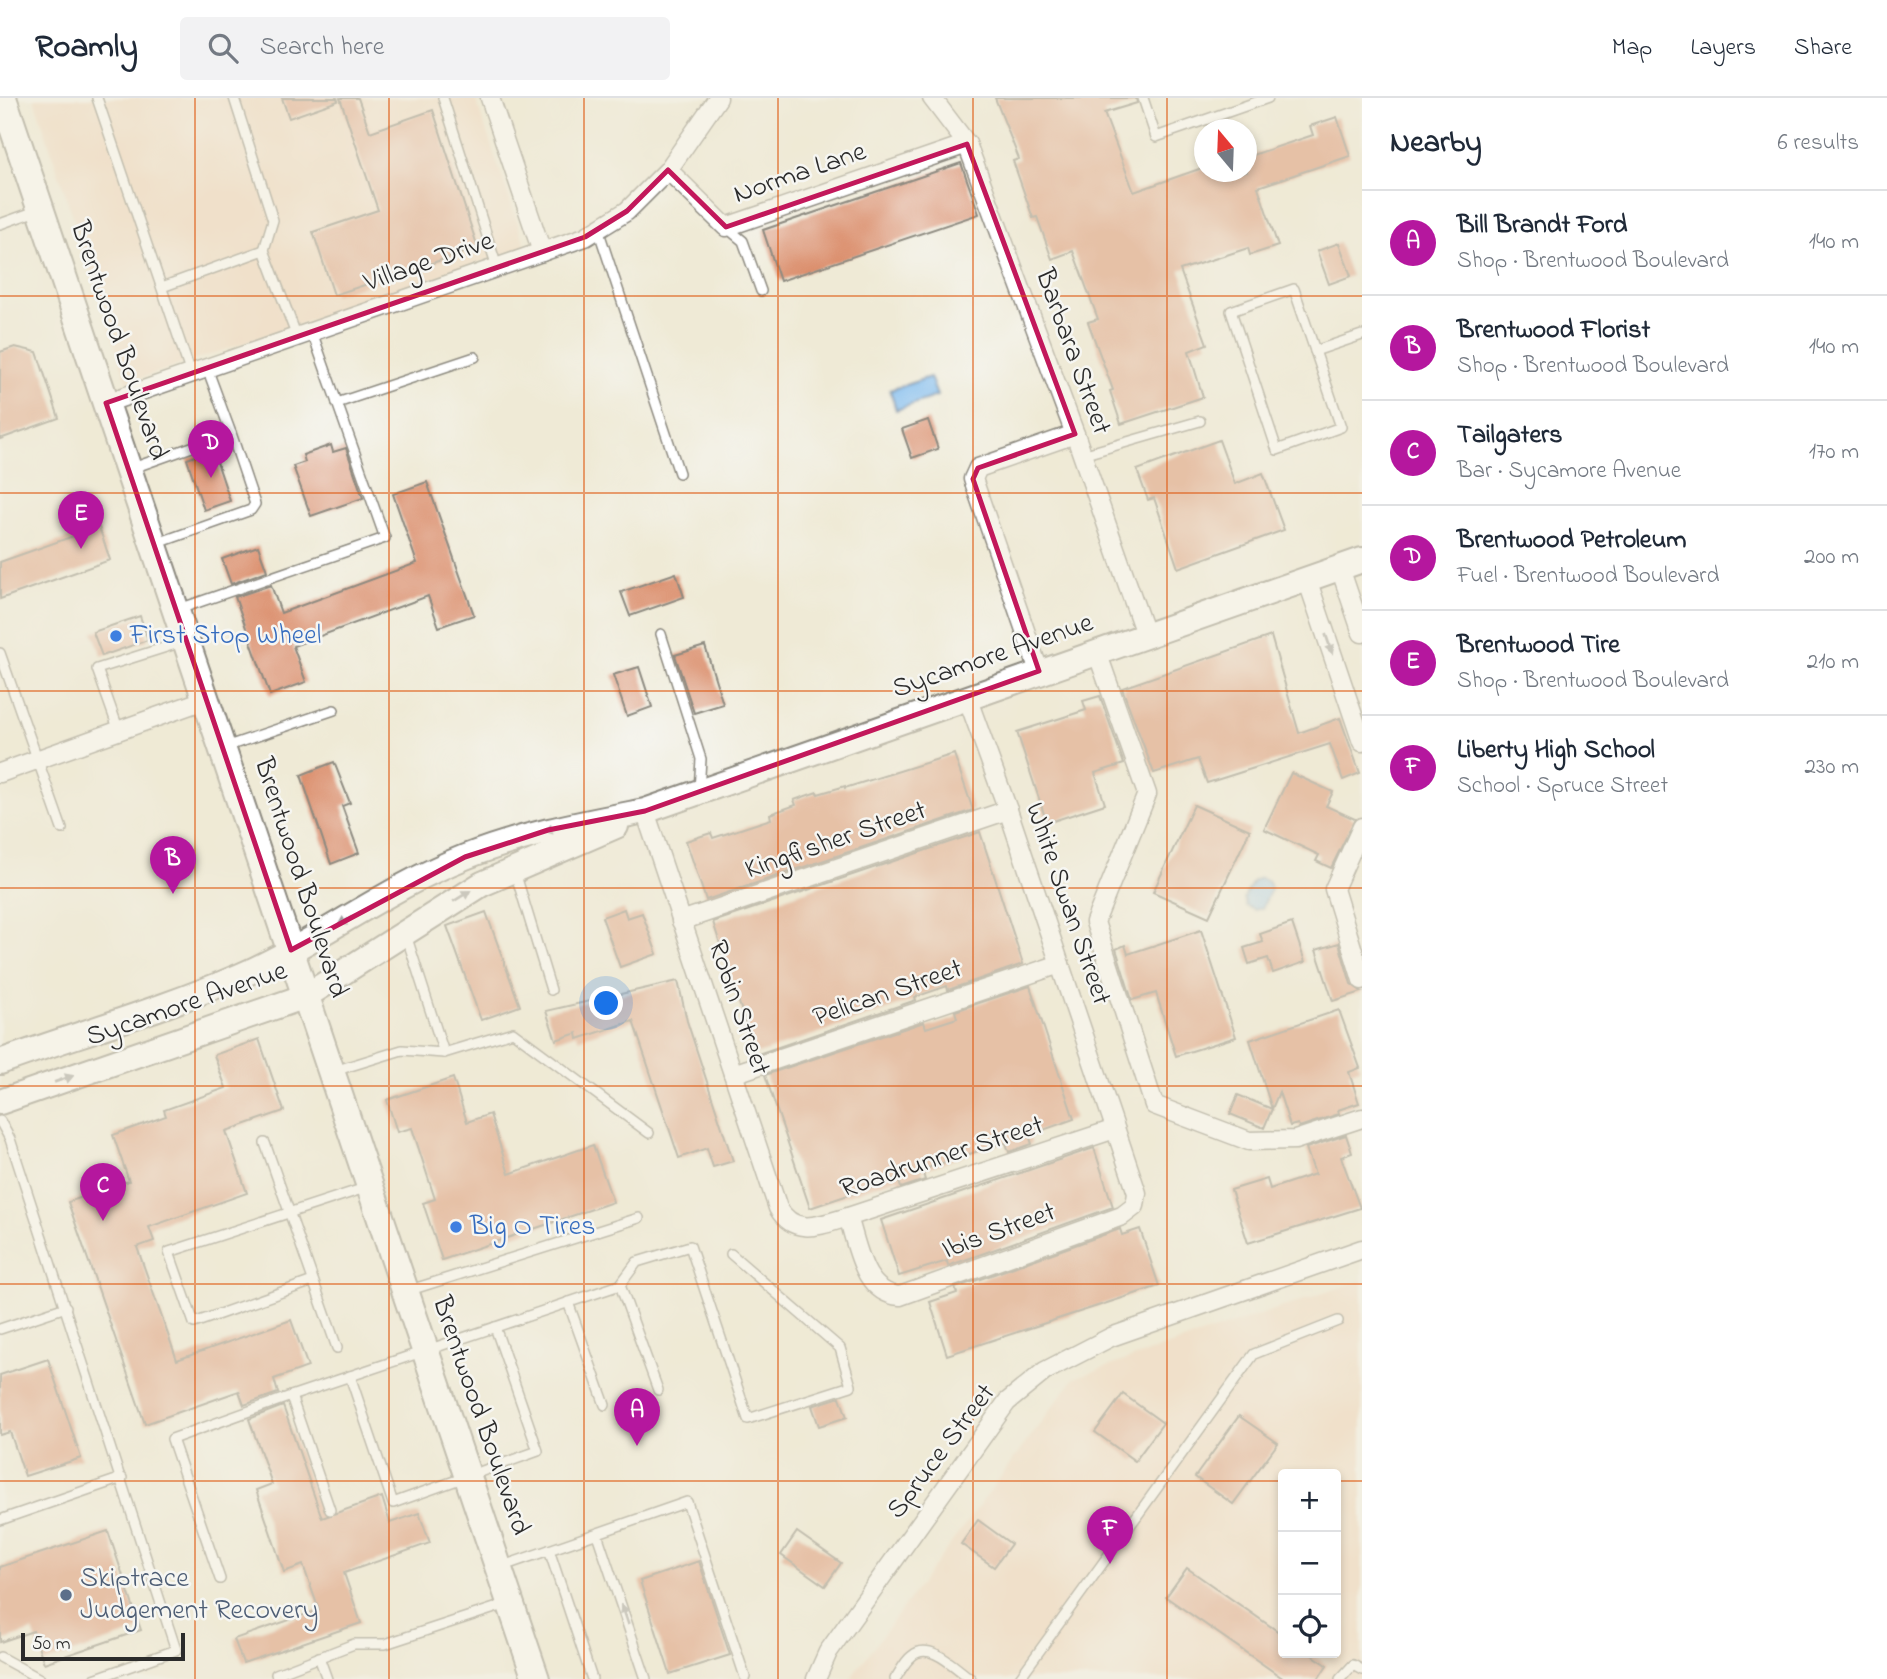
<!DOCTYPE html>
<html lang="en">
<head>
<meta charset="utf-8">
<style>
  body { margin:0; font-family:"Indie Flower",sans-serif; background:#f2f2f3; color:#1f2937 }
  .controls { position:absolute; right:21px; bottom:21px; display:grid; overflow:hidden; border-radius:7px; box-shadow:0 4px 10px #0003 }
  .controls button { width:63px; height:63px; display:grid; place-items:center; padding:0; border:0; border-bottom:2px solid #e0e1e3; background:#fff; color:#1f2937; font:35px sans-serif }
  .compass { position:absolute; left:1194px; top:21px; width:63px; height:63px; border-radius:50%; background:#fff; box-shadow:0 4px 10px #0003; rotate:341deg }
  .scale { position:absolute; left:21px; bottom:18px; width:164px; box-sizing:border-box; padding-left:7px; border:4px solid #2b2b2b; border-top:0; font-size:19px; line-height:24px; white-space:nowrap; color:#2b2b2b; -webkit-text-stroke:5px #f6f6f2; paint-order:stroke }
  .you { position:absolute; left:607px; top:906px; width:24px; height:24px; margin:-18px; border:5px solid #fff; border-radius:50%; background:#1a73e8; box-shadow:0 0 0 10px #1a73e833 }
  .badge { display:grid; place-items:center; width:46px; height:46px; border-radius:50%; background:#b5179e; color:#fff; font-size:23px; font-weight:700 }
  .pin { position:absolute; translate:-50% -58px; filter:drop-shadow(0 2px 4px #0008) }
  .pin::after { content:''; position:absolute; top:37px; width:24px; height:21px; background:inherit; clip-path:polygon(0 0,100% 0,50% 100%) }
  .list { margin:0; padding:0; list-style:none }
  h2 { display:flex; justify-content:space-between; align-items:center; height:91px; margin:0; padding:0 28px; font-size:30px }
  h2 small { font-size:23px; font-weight:400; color:#747a83 }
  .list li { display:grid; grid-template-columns:46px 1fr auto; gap:21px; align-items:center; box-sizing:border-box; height:105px; padding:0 28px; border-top:2px solid #e0e1e3 }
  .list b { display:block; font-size:26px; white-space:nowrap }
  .list p { margin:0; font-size:23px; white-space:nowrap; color:#747a83 }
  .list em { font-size:23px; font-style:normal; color:#747a83 }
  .icon { flex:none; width:38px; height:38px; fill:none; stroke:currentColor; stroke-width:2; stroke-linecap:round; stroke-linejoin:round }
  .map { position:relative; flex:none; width:1362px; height:1581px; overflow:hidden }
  header { display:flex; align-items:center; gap:42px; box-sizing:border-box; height:98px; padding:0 35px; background:#fff; border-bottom:2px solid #e0e1e3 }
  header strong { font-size:33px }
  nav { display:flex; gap:38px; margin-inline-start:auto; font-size:24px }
  .search { width:490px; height:63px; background:#f2f2f3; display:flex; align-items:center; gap:18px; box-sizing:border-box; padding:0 24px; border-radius:7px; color:#747a83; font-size:26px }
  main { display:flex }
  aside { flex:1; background:#fff }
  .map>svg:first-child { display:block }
</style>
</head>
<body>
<header>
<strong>Roamly</strong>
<div class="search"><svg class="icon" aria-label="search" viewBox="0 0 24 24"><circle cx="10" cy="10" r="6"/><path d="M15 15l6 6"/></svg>Search here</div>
<nav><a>Map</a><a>Layers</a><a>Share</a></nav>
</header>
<main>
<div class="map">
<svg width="1362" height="1581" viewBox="0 0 1362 1581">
  <rect width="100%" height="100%" fill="#f6f6f2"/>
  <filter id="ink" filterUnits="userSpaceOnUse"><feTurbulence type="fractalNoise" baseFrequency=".0143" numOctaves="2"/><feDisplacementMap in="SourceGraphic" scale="14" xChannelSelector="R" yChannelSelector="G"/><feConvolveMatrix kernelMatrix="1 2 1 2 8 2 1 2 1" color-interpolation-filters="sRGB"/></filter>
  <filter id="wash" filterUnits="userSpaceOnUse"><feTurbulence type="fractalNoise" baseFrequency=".00686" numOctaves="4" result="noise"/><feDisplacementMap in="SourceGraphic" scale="28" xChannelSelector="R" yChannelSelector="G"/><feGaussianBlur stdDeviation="1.57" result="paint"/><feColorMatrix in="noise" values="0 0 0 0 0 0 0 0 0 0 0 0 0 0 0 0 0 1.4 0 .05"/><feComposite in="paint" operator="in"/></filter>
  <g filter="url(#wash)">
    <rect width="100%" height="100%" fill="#efead6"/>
    <!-- built -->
    <g fill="#f1d5bc" fill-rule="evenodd">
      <polygon points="34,0 475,0 526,149 127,285"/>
      <path d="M1362,1182V1581H850L1074,1280ZM1283,1376H1336V1555H1283Z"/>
    </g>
    <!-- water -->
    <g fill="#7cbaef" stroke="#54728d" stroke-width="2">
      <polygon points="930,279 937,298 896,312 890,292"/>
      <polygon points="1260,780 1269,784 1271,791 1262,810 1255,812 1246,808 1244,800 1253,783"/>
    </g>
    <g id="blocks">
      <!-- building -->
      <g fill="#dc906e">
        <polygon points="282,0 337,0 338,3 289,20"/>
        <polygon points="340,0 358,0 370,34 433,12 478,150 334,197 313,134 378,112"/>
        <polygon points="995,0 1136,0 1137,5 1104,15 1134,94 1205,69 1205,74 1247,74 1247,59 1313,37 1310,28 1337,19 1350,58 1258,89 1278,148 1250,157 1248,150 1180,172 1207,246 1189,253 1203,299 1121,326 1110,293 1113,292 1088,224 1098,221 1073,153 1052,161 1037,119 1033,120 1013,63 1019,61"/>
        <polygon points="961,65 979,116 780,183 763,132"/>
        <polygon points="1339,145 1351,178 1329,186 1317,153"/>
        <polygon points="15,249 37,254 59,320 0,341 0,254"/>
        <polygon points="928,322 938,351 912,360 902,331"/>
        <polygon points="1219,342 1235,386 1263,375 1284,432 1178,470 1154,400 1148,402 1137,372"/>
        <polygon points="331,347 333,354 346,350 363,400 311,418 293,368 305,364 303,357"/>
        <polygon points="213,352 230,403 204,412 187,361"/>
        <polygon points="427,384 474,517 439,529 428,498 293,548 306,584 270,597 235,499 271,487 281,515 417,465 393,396"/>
        <polygon points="99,429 110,462 0,501 0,464"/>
        <polygon points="258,448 267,473 231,486 222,461"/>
        <polygon points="676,475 684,499 630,518 621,494"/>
        <polygon points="140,518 148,542 102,558 93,534"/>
        <polygon points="1271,538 1299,635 1340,620 1360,675 1343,682 1330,646 1207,685 1198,661 1154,675 1122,590"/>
        <polygon points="705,548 723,606 694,615 675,557"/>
        <polygon points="639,569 652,609 627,618 613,577"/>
        <polygon points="1100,598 1124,666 1095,675 1105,706 1047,725 1017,634 1086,612 1083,603"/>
        <polygon points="954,656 973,712 706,802 686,743 711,735 713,740 771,721 770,716 796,707 794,702 817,694 818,696 845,688 845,690"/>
        <polygon points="334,664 350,705 342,708 359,755 331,766 301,677"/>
        <polygon points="1291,675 1333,694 1326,708 1355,721 1331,770 1316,763 1319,757 1264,731"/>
        <polygon points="1194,707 1250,732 1209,819 1153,794"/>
        <polygon points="980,734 1023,866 948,892 947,888 915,899 916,902 758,956 755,954 713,824"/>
        <polygon points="624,811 627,820 642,815 657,856 620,869 602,819"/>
        <polygon points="486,814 520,908 481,922 447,828"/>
        <polygon points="1292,825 1305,864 1273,875 1268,860 1249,866 1244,850 1263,844 1260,836"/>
        <polygon points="1201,832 1236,939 1176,958 1156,895 1132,902 1116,851 1125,847 1128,856"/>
        <polygon points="1339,845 1351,886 1362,894 1333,903 1316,852"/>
        <polygon points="678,883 687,923 733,1063 713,1069 707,1050 679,1060 633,923 578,941 577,935 556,942 546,913"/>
        <polygon points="1030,888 1074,1021 1029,1037 1032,1046 1009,1054 1006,1045 999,1046 922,1072 925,1082 901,1090 898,1080 810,1110 765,977 924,924 926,930 957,920 955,913"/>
        <polygon points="1339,912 1360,970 1349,974 1359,1005 1338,1012 1339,1016 1299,1029 1298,1026 1290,1028 1279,994 1264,1030 1230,1016 1238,997 1272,1011 1250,942"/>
        <polygon points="259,941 284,1013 226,1033 247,1095 149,1129 154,1143 137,1149 177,1262 291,1222 308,1269 274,1281 278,1295 244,1307 239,1293 145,1326 68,1104 129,1083 113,1037 166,1018 164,1012 226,990 214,957"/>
        <polygon points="453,980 467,1024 490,1016 509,1076 593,1047 613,1104 442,1162 423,1105 435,1101 412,1030 397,1034 387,1002"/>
        <polygon points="1346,1037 1352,1055 1341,1059 1360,1110 1248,1145 1231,1092 1267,1081 1270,1091 1315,1076 1306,1050"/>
        <polygon points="1094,1050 1113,1109 948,1168 947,1163 899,1178 881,1122"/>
        <polygon points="1120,1131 1122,1137 1140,1131 1159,1188 947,1257 930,1204 957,1195 955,1190"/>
        <polygon points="48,1261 81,1360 25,1378 10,1334 0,1337 0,1277"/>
        <polygon points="1123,1296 1163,1325 1135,1363 1095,1334"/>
        <polygon points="840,1299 847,1319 819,1328 812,1308"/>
        <polygon points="283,1308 322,1420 382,1399 390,1425 419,1415 430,1445 344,1475 361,1525 243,1565 234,1541 319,1512 303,1467 284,1474 256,1392 272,1386 249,1321"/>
        <polygon points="1239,1318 1278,1345 1233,1406 1195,1379"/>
        <polygon points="978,1422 1011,1446 994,1469 961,1446"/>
        <polygon points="108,1433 141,1532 44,1565 33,1533 0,1544 0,1469"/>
        <polygon points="797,1434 841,1465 825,1488 781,1457"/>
        <polygon points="699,1463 730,1557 670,1576 640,1483"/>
        <polygon points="1187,1470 1283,1537 1283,1555 1309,1555 1327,1567 1318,1581 1284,1581 1166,1499"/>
      </g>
    </g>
  </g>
  <g filter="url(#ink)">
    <use href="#blocks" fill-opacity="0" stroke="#8d8a80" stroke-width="2"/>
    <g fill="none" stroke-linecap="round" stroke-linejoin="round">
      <defs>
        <g id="lane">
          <polyline points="97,0 191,276"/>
          <polyline points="234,0 273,122 264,152 297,239"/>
          <polyline points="443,0 497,169"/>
          <polyline points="1143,0 1156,39 1268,0"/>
          <polyline points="0,126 39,112"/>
          <polyline points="726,129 743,143 761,193"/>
          <polyline points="598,131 679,375"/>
          <polyline points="162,189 264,152"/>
          <polygon points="1294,191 1341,329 1277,352 1231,213"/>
          <polyline points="1315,253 1362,237"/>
          <polyline points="207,270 231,335"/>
          <polyline points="337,305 475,259"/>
          <polyline points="1082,357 1200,323"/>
          <polyline points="130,371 231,335 255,406 251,412 155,446"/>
          <polyline points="179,511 385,440 312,234"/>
          <polyline points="661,536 701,661 699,692"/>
          <polyline points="0,555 62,731"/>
          <polyline points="119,633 97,571 182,544"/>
          <polyline points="225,649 334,612"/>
          <polyline points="515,774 551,892"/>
          <polyline points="406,837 444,955 513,934 649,1035"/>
          <polyline points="334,973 402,952 444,955"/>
          <polyline points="0,1023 10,1041 176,1552 94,1581"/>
          <polyline points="265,1045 337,1250"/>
          <polyline points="313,1183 194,1225 169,1154 368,1089"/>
          <polyline points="620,1187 658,1292"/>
          <polyline points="407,1193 639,1120"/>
          <polyline points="568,1204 605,1307"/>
          <polyline points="0,1231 66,1209"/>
          <polyline points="350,1278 393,1405 538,1353 495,1229"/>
          <polyline points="291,1298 330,1412"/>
          <polyline points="0,1422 122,1380"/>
          <polyline points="597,1436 646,1581"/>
          <polyline points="549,1452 592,1581"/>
          <polyline points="500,1469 687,1404 745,1579"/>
          <polyline points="220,1481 172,1341 291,1298 620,1187 637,1164 690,1148 748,1321 851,1288 840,1250 731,1156"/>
          <polyline points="0,1559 40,1581"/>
          <polyline points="319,1559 327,1581"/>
          <polyline points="276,1576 354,1546 385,1546 507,1506"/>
          <path d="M895,1581C900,1574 905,1563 912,1558C930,1542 956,1571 971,1581"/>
          <polyline points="1019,1581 1254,1256 1338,1223"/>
          <polyline points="1340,1581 1353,1567 1362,1572"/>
        </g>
        <g id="street">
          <polyline points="490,0 542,154"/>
          <polyline points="932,0 967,46 1075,336 1145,536"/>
          <polyline points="668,72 726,129 967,46"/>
          <polyline points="106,305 585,139 627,113 668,72 718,0"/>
          <polyline points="1340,470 1362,535"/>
          <polyline points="1307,481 1362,644"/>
          <polyline points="1097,554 1147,696 1095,824 1154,1007 1249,1043 1295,1042 1362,1020"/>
          <polyline points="1039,573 973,381 978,370 1075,336"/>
          <polyline points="0,675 207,601"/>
          <path d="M645,713L778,1110C795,1139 820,1127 848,1119L1115,1031"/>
          <polyline points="1362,729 1334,791 1362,882"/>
          <polyline points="681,823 1008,712"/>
          <polyline points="733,976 1060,866"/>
          <path d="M848,1119C858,1149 863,1195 900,1198L1122,1118L1135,1108L1137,1095L1008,712L967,599"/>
          <polyline points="816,1581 828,1554 1007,1304 1045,1273 1111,1239 1362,1151"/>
        </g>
        <g id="secondary">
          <path d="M0,964C78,936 164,911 240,878C318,844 386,790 465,759C523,736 584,725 645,713L1362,462"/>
          <polyline points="0,1004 306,898 482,786 616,728"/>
        </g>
        <polyline id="primary" points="3,0 536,1581"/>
      </defs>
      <!-- lane casing -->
      <use href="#lane" stroke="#8d8a80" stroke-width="12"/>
      <!-- street casing -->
      <use href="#street" stroke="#8d8a80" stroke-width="21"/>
      <!-- secondary casing -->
      <use href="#secondary" stroke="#8d8a80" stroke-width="28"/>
      <!-- primary casing -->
      <use href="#primary" stroke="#8d8a80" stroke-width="30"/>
      <!-- lane -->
      <use href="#lane" stroke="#fff" stroke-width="9"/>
      <!-- street -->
      <use href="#street" stroke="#fff" stroke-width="18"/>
      <!-- secondary -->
      <use href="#secondary" stroke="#fff" stroke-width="24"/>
      <!-- primary -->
      <use href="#primary" stroke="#fff" stroke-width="26"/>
    </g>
    <!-- one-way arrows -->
    <defs><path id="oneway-solid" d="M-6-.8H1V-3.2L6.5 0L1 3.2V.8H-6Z" transform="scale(1.75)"/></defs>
    <g fill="#a0a0a0">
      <use href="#oneway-solid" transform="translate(1329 546) rotate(71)"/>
      <use href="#oneway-solid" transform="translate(554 731) rotate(167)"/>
      <use href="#oneway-solid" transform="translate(462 798) rotate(-32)"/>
      <use href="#oneway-solid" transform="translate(347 822) rotate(150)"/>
      <use href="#oneway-solid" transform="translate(64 981) rotate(-19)"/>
      <use href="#oneway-solid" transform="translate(625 1516) rotate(-109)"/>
    </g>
  </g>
  <!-- marked area -->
  <path d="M0 0H1362V1581H0ZM967,46L1075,336L978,370L973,381L1039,573L645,713L548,732L465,759L291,852L106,305L585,139L627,113L668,72L726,129Z" fill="#efead6" fill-opacity=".55" fill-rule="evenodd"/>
  <path fill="none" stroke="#c2185b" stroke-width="5" stroke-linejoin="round" d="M967,46L1075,336L978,370L973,381L1039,573L645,713L548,732L465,759L291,852L106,305L585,139L627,113L668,72L726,129Z"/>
  <!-- grid -->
  <path fill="none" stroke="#df570e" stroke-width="2" stroke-opacity="0.55" d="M195,0V1581M389,0V1581M584,0V1581M778,0V1581M973,0V1581M1167,0V1581M0,198H1362M0,395H1362M0,593H1362M0,790H1362M0,988H1362M0,1186H1362M0,1383H1283M1336,1383H1362"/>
  <!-- markers -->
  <g fill="#3f7fe0" stroke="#f6f6f2" stroke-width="2.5">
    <circle cx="116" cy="538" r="7"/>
    <circle cx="456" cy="1129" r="7"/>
  </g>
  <circle fill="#5c6f8a" stroke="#f6f6f2" stroke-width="2.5" cx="66" cy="1497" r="7"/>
  <g text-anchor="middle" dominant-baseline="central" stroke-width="5" stroke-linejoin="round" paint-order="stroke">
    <!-- street labels -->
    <g font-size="28" fill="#2b2b2b" stroke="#f6f6f2">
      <text transform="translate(800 76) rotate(-19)">Norma Lane</text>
      <text transform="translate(429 165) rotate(-19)">Village Drive</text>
      <text transform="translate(118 243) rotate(71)">Brentwood Boulevard</text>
      <text transform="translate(1072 254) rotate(70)">Barbara Street</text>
      <text transform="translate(993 559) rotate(-19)">Sycamore Avenue</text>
      <text transform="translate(836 743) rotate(-19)">Kingfisher Street</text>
      <text transform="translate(300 780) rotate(72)">Brentwood Boulevard</text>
      <text transform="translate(1067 806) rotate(71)">White Swan Street</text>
      <text transform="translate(888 896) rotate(-19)">Pelican Street</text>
      <text transform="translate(187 907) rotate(-19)">Sycamore Avenue</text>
      <text transform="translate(738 910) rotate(71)">Robin Street</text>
      <text transform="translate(942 1060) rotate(-18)">Roadrunner Street</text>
      <text transform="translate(999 1134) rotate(-20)">Ibis Street</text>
      <text transform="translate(480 1318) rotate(71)">Brentwood Boulevard</text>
      <text transform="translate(942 1354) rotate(-53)">Spruce Street</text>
    </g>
    <!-- shop labels -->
    <g font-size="28" fill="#366cbe" stroke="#f6f6f2" text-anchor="start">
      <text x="130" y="538">First Stop Wheel</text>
      <text x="470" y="1129">Big O Tires</text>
    </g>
    <!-- service labels -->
    <g font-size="28" fill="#4e5e75" stroke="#f6f6f2" text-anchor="start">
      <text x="80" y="1481">Skiptrace<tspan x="80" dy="32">Judgement Recovery</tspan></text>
    </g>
  </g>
</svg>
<div class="controls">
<button>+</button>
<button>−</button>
<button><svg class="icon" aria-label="locate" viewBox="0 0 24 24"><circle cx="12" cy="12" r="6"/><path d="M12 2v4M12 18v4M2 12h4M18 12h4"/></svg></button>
</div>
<svg class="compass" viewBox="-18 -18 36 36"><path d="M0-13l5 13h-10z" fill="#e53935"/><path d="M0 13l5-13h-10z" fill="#747a83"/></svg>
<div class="scale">50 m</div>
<div class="you"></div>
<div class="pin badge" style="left:637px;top:1348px">A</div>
<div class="pin badge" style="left:173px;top:796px">B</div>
<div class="pin badge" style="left:103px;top:1123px">C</div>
<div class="pin badge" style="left:211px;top:380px">D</div>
<div class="pin badge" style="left:81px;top:451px">E</div>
<div class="pin badge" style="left:1110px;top:1466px">F</div>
</div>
<aside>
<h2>Nearby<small>6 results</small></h2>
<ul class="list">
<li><span class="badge">A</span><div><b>Bill Brandt Ford</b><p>Shop · Brentwood Boulevard</p></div><em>140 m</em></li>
<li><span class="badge">B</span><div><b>Brentwood Florist</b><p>Shop · Brentwood Boulevard</p></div><em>140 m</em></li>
<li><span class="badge">C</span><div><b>Tailgaters</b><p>Bar · Sycamore Avenue</p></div><em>170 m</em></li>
<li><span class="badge">D</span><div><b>Brentwood Petroleum</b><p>Fuel · Brentwood Boulevard</p></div><em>200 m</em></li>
<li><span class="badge">E</span><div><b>Brentwood Tire</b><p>Shop · Brentwood Boulevard</p></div><em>210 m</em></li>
<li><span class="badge">F</span><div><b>Liberty High School</b><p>School · Spruce Street</p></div><em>230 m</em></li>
</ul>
</aside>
</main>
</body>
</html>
